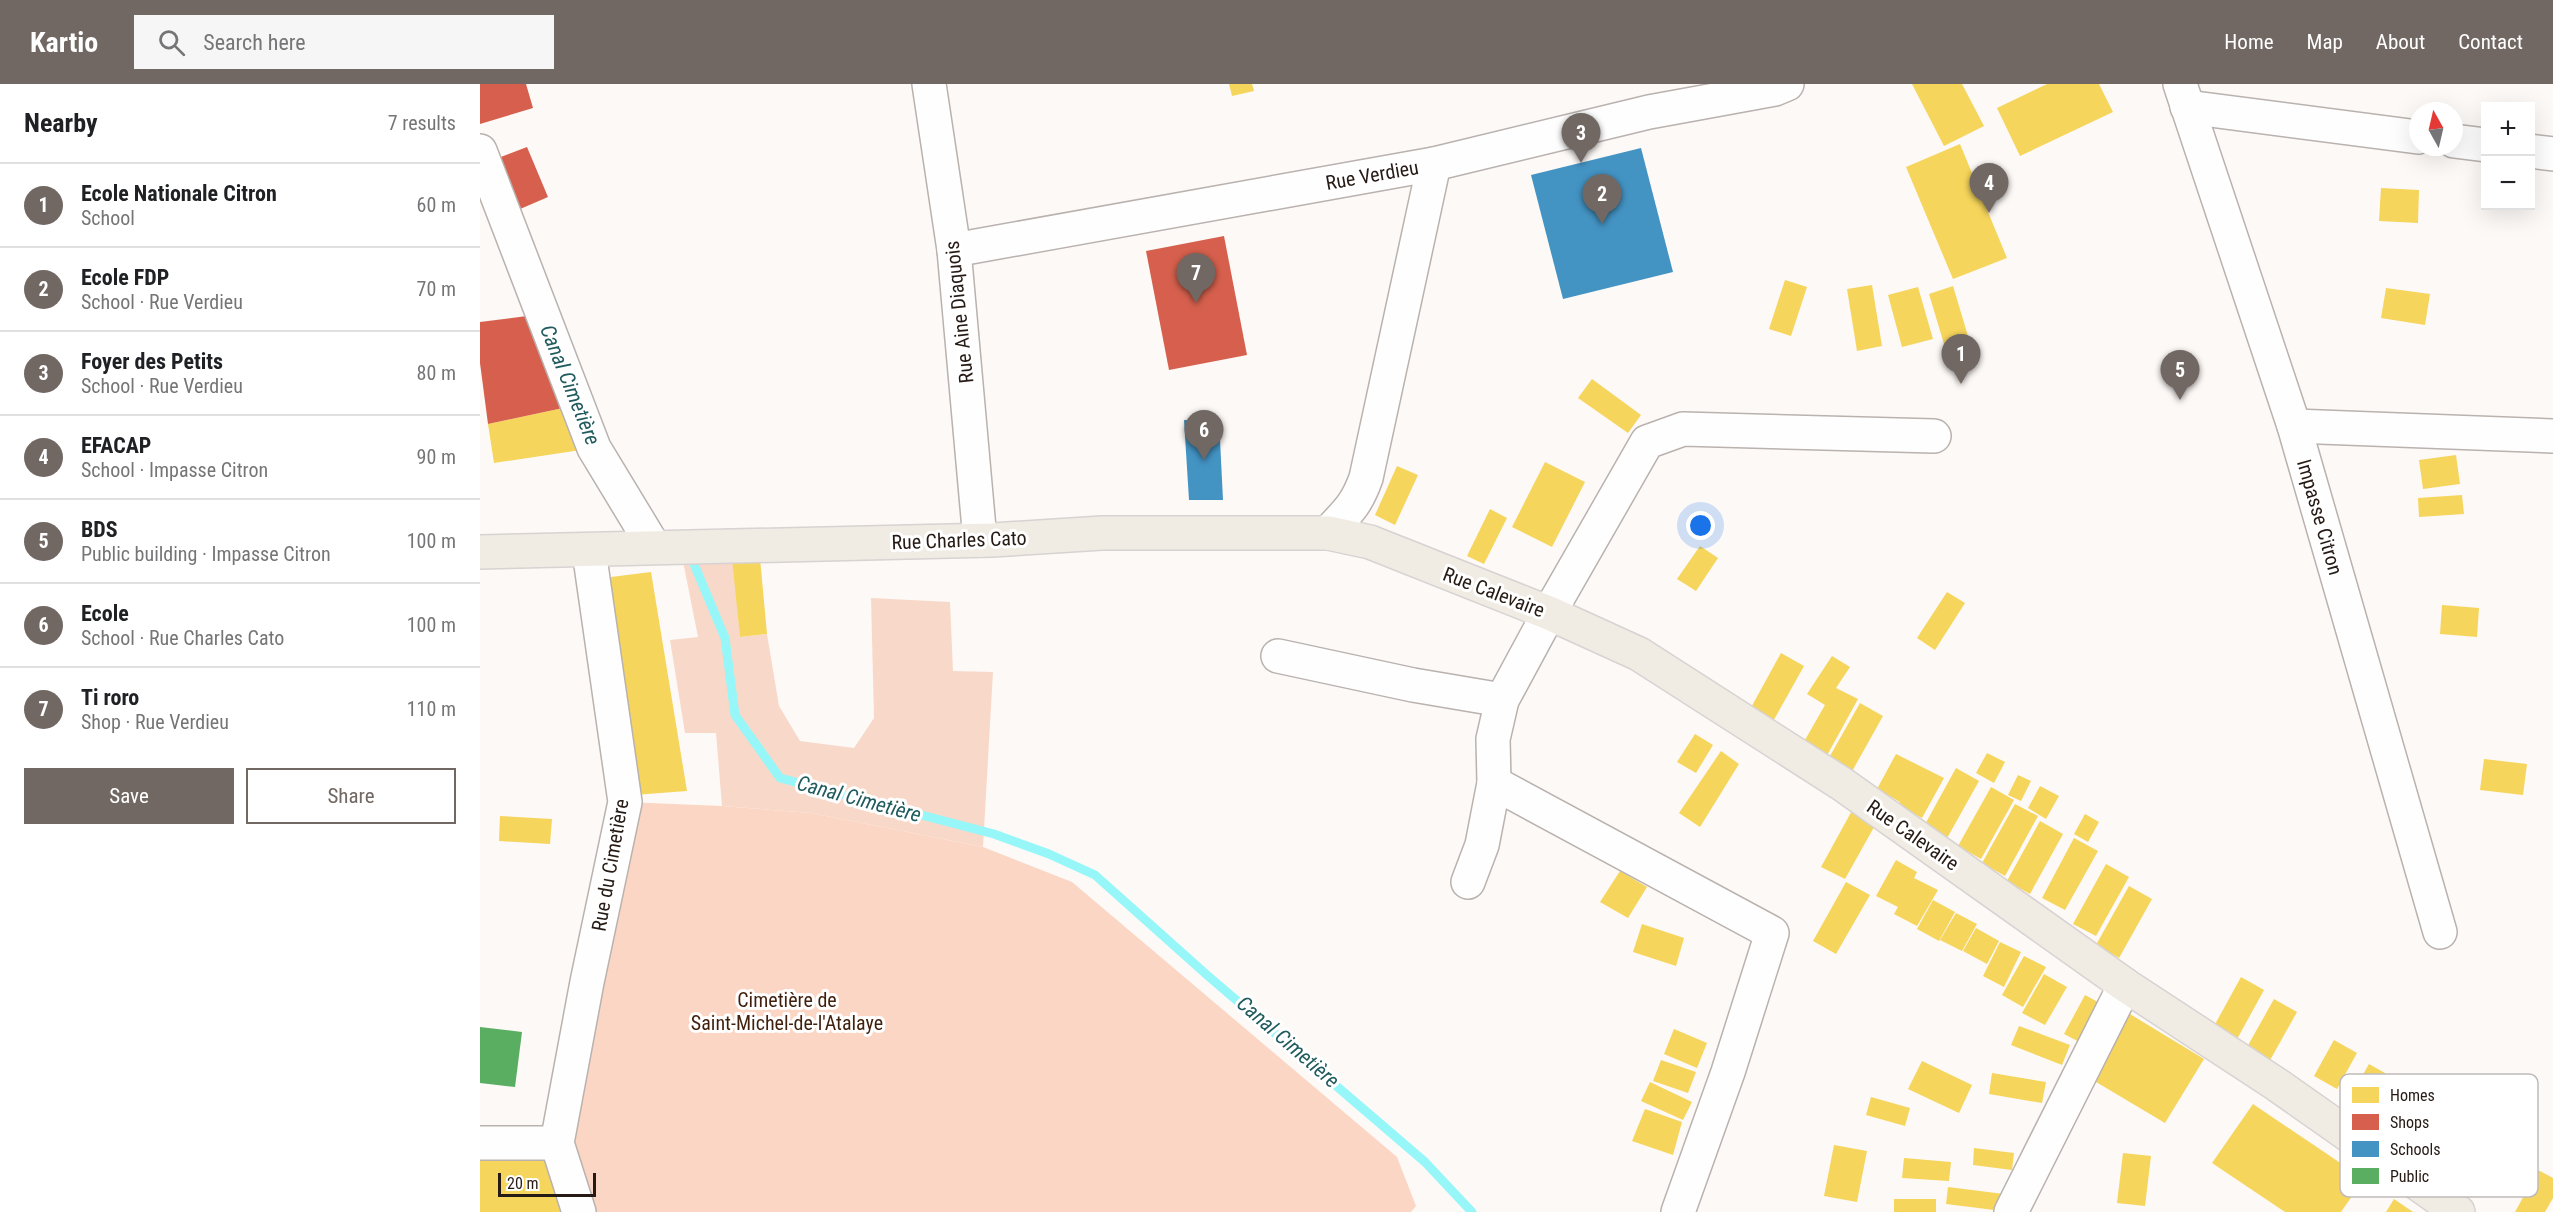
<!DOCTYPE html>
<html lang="en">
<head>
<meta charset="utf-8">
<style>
  body { margin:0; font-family:"Roboto Condensed",sans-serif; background:#f6f6f6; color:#202124 }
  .controls { position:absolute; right:18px; top:18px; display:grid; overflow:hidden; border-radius:0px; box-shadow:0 6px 24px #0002 }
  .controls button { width:54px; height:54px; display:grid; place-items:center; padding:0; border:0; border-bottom:2px solid #e0e0e0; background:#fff; color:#202124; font:30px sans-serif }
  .compass { position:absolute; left:1929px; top:18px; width:54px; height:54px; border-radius:50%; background:#fff; box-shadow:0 6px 24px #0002; rotate:352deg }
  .scale { position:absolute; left:18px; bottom:15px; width:98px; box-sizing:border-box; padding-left:6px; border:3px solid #261a15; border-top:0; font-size:16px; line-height:21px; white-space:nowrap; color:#261a15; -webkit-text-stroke:4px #fff; paint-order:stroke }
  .you { position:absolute; left:1221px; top:442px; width:21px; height:21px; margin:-15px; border:4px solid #fff; border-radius:50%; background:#1a73e8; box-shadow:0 0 0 9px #1a73e833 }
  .badge { display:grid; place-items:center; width:39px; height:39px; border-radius:50%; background:#716864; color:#fff; font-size:20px; font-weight:700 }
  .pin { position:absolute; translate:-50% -50px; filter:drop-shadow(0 2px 3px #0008) }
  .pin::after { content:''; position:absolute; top:32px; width:21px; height:18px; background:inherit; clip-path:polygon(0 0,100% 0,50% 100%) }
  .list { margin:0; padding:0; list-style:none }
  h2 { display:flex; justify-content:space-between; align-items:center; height:78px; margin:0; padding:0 24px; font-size:26px }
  h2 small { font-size:20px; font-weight:400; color:#757577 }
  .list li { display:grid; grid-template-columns:39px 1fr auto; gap:18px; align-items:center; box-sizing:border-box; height:84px; padding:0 24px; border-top:2px solid #e0e0e0 }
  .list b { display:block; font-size:22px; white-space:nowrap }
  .list p { margin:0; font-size:20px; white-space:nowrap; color:#757577 }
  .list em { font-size:20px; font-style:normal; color:#757577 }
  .actions { display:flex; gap:12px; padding:18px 24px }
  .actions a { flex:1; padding:14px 0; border:2px solid #716864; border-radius:0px; text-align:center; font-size:21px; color:#716864 }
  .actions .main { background:#716864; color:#fff }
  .icon { flex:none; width:33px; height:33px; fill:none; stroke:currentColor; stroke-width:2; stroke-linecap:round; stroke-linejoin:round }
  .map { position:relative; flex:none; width:2073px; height:1128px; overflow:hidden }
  header { display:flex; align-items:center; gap:36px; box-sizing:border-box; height:84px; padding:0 30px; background:#716864; color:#fff }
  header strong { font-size:28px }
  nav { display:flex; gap:33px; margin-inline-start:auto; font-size:21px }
  .search { width:420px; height:54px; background:#f6f6f6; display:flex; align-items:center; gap:15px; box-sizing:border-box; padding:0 21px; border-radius:0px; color:#757577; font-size:22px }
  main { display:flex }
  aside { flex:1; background:#fff }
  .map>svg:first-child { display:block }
</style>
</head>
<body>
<header>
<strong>Kartio</strong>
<div class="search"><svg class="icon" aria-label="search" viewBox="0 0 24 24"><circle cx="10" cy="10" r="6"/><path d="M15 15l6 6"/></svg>Search here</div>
<nav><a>Home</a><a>Map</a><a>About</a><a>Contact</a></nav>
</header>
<main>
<aside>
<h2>Nearby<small>7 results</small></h2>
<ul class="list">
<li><span class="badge">1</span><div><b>Ecole Nationale Citron</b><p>School</p></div><em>60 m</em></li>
<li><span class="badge">2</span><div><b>Ecole FDP</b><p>School · Rue Verdieu</p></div><em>70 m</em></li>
<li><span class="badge">3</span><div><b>Foyer des Petits</b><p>School · Rue Verdieu</p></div><em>80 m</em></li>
<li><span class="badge">4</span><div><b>EFACAP</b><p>School · Impasse Citron</p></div><em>90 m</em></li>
<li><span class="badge">5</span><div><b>BDS</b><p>Public building · Impasse Citron</p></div><em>100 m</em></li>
<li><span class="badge">6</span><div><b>Ecole</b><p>School · Rue Charles Cato</p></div><em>100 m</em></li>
<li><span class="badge">7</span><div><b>Ti roro</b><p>Shop · Rue Verdieu</p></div><em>110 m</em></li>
</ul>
<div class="actions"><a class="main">Save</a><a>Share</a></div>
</aside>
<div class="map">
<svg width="2073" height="1128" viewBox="0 0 2073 1128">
  <rect width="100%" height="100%" fill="#fdf9f7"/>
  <!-- green -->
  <polygon fill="#fcd6c4" points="145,718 242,722 331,729 503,763 592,798 917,1073 936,1122 931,1128 99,1128 77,1059"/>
  <!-- forest -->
  <polygon fill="#f8d9c9" points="200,462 252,462 260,553 287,550 299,622 320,657 374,664 394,634 391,514 470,518 473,587 513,588 503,763 331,729 242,722 236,649 205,649 190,556 218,553"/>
  <!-- homes -->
  <g fill="#f6d55c">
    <polygon points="749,0 772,0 774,7 752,12"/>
    <polygon points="1432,0 1482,0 1504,42 1464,62"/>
    <polygon points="1567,0 1619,0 1633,28 1540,72 1517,24"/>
    <polygon points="1480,60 1527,174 1473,195 1426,83"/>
    <polygon points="1901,104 1939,106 1938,139 1899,137"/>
    <polygon points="1305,196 1327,203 1311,252 1289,245"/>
    <polygon points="1392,201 1402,262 1377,267 1367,205"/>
    <polygon points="1473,202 1488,252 1464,260 1449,210"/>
    <polygon points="1438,203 1453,255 1422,263 1408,211"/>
    <polygon points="1906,204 1950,210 1945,241 1901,234"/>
    <polygon points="1112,295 1161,331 1148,349 1098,314"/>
    <polygon points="97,321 114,364 14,379 8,340"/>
    <polygon points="1976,371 1980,400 1943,405 1939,376"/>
    <polygon points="1065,378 1105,398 1072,463 1032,443"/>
    <polygon points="917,382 938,391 915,441 895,431"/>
    <polygon points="1982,411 1984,430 1939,433 1938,414"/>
    <polygon points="1010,425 1027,434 1004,480 987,472"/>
    <polygon points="1220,462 1238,474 1216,507 1197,495"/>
    <polygon points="280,474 287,550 260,553 252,475"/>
    <polygon points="171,488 207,707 154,711 123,494"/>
    <polygon points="1467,508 1485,519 1455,566 1437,554"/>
    <polygon points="1962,521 1999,524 1997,553 1960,550"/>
    <polygon points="1301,569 1324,582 1291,641 1268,629"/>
    <polygon points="1352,572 1370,583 1356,604 1378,615 1345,675 1321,663 1345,621 1327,610"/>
    <polygon points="1380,619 1403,632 1370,691 1346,679"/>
    <polygon points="1215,650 1233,661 1216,689 1197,678"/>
    <polygon points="1241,667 1259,680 1220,743 1199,729"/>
    <polygon points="1507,669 1525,678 1514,699 1496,689"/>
    <polygon points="1416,670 1464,694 1442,734 1418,721 1420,718 1397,705"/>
    <polygon points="2004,675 2047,680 2043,711 2000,706"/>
    <polygon points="1476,684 1499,697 1466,756 1443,744"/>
    <polygon points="1538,691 1551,697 1541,717 1528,711"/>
    <polygon points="1560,702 1579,712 1566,735 1548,724"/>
    <polygon points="1511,703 1534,716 1501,775 1478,762"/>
    <polygon points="1535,720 1558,732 1525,792 1502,779"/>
    <polygon points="1374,723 1398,736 1365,795 1341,783"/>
    <polygon points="1605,730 1619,738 1608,758 1594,750"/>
    <polygon points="20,732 72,735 70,760 19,757"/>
    <polygon points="1560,737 1583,750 1550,810 1527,797"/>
    <polygon points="1594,754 1618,767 1585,826 1562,814"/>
    <polygon points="1416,776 1437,788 1434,794 1458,806 1437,842 1414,830 1418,823 1396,812"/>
    <polygon points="1626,780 1649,793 1616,852 1593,840"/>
    <polygon points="1140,787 1167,803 1148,834 1120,818"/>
    <polygon points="1366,798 1390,811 1356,870 1333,857"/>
    <polygon points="1649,802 1672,815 1639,874 1616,861"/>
    <polygon points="1453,816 1475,828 1459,857 1437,845"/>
    <polygon points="1476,829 1497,840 1482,867 1460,856"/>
    <polygon points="1162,840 1204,854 1196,882 1153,868"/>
    <polygon points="1496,844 1519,857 1507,880 1483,867"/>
    <polygon points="1520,858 1541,868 1524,903 1503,892"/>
    <polygon points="1544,872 1566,883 1543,923 1522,911"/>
    <polygon points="1564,890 1587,903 1565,941 1542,929"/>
    <polygon points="1761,893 1784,906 1756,957 1733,944"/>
    <polygon points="1605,911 1629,924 1607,962 1584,950"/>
    <polygon points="1794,915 1817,928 1789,978 1766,965"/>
    <polygon points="1645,927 1724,975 1685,1039 1606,992"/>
    <polygon points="1539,942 1590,961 1582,981 1531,961"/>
    <polygon points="1194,945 1227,959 1217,984 1184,970"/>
    <polygon points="1854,956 1877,969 1857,1005 1834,992"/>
    <polygon points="1181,976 1216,988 1208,1009 1173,997"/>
    <polygon points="1442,977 1492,1001 1479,1029 1428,1005"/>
    <polygon points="1889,980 1912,993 1884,1043 1860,1031"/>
    <polygon points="1512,989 1566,998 1562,1019 1509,1010"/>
    <polygon points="1170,998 1212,1018 1203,1036 1161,1017"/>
    <polygon points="1391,1013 1430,1024 1425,1042 1386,1031"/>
    <polygon points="1773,1020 1884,1095 1861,1128 1805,1128 1732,1079"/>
    <polygon points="1165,1025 1202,1038 1193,1071 1152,1057"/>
    <polygon points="0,1059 77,1059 99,1128 0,1128"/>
    <polygon points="1354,1061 1387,1067 1377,1118 1344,1112"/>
    <polygon points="1494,1064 1534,1069 1532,1086 1493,1081"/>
    <polygon points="1643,1069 1671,1072 1665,1122 1637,1119"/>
    <polygon points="1424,1074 1471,1078 1469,1097 1422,1094"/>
    <polygon points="2058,1086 2073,1094 2073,1114 2065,1128 2035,1128"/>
    <polygon points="1468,1103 1524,1110 1522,1127 1466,1120"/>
    <rect x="1414" y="1115" width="42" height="13"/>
    <polygon points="1914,1115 1933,1128 1906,1128"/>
  </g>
  <!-- shops -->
  <g fill="#d6604d">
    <polygon points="0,0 46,0 53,24 0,40"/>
    <polygon points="47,63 68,113 24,132 5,79"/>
    <polygon points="744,152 767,271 689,286 666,167"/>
    <polygon points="62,230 97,321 8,340 0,279 0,238"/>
  </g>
  <!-- schools -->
  <g fill="#4393c3">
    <polygon points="1161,64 1193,188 1083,215 1051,91"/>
    <polygon points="704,336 739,336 743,416 709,416"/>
  </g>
  <!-- public -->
  <polygon fill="#5aae61" points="0,943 42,948 35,1003 0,999"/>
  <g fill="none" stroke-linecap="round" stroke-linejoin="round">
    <!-- stream -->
    <polyline stroke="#97f6f8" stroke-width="9" points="207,471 214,480 245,554 255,631 300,694 514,750 569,770 615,791 727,891 945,1078 992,1128"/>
    <defs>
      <g id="minor">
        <polyline points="449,0 474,166 500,456"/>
        <polyline points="1700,0 1814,342 1960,848"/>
        <polyline points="1707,23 1938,53"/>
        <polyline points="1974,57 2006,61"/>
        <polyline points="0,67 114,364 174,463"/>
        <polyline points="2050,67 2073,70"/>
        <polyline points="474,166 954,80 1169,28 1295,5 1307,0"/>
        <polyline points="1814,342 2073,352"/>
        <path d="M848,449C867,428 876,422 886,394L954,80"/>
        <polyline points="798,572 933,601 1022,616"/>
        <polyline points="1014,699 1292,849 1248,988 1198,1128"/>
        <polyline points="988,798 1002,761 1014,699 1013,655 1022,616 1069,529 1167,358 1203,345 1454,352"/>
        <polyline points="0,1059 77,1059"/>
        <polyline points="99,1128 77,1059 107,898 145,718 109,467"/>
        <polyline points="1531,1128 1645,901"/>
      </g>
      <polyline id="major" points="0,468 512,456 622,449 848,449 890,458 1069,529 1159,570 1362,700 1645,901 1796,1000 1978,1128"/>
    </defs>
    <!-- minor casing -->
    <use href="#minor" stroke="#b9b2ae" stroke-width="36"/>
    <!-- major casing -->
    <use href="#major" stroke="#d7d3d2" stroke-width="36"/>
    <!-- minor -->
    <use href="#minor" stroke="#fffefe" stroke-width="33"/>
    <!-- major -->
    <use href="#major" stroke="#f0ebe3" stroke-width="33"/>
  </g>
  <g text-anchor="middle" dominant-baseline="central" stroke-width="6" stroke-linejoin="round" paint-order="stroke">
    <!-- street labels -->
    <g font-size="20" fill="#261a15" stroke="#fff">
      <text transform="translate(892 91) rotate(-10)">Rue Verdieu</text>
      <text transform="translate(479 228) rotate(-96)">Rue Aine Diaquois</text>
      <text transform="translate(1840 433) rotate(74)">Impasse Citron</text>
      <text transform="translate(479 456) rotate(-2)">Rue Charles Cato</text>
      <text transform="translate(1014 508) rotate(21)">Rue Calevaire</text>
      <text transform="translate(1433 751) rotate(35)">Rue Calevaire</text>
      <text transform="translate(130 781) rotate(-80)">Rue du Cimetière</text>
    </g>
    <!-- park labels -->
    <g font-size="20" fill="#401f0c" stroke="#fff">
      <text x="307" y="916">Cimetière de<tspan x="307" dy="23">Saint-Michel-de-l'Atalaye</tspan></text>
    </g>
    <!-- water labels -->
    <g font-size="21" font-style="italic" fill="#205b5d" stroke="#fff">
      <text transform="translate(90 301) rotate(68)">Canal Cimetière</text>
      <text transform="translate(379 715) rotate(15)">Canal Cimetière</text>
      <text transform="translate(808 958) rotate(41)">Canal Cimetière</text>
    </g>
  </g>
  <!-- legend -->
  <rect x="1860" y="990" width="198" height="123" rx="9" fill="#fff" stroke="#bebab9" stroke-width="1.5"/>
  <rect x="1872" y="1003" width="27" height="16" fill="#f6d55c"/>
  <rect x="1872" y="1030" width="27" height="16" fill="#d6604d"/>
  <rect x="1872" y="1057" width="27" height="16" fill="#4393c3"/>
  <rect x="1872" y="1084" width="27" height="16" fill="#5aae61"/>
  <g font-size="16" fill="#261a15">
    <text x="1910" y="1017">Homes</text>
    <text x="1910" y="1044">Shops</text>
    <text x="1910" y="1071">Schools</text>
    <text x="1910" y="1098">Public</text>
  </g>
</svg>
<div class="controls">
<button>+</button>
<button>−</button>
</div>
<svg class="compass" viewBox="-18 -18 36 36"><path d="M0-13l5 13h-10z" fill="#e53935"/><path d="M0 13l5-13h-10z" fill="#757577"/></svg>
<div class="scale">20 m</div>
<div class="you"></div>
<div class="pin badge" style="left:1481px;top:300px">1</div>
<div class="pin badge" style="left:1122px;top:140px">2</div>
<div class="pin badge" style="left:1101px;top:79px">3</div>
<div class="pin badge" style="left:1509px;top:129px">4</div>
<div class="pin badge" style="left:1700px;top:316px">5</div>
<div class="pin badge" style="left:724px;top:376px">6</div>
<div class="pin badge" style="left:716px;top:219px">7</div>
</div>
</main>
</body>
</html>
